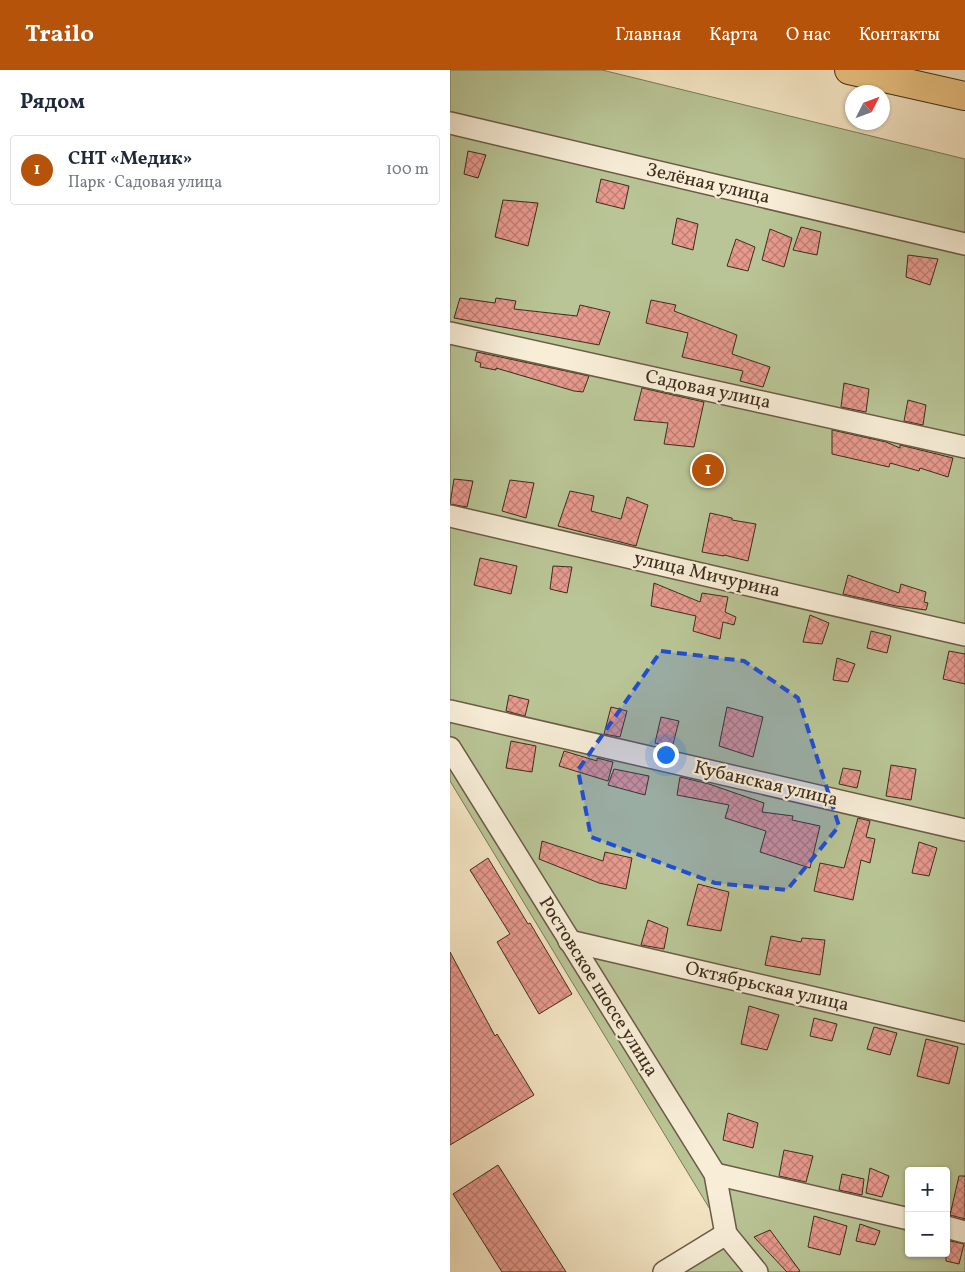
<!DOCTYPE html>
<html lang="ru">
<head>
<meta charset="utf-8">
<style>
  body { margin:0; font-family:Vollkorn,serif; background:#f2f2f3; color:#1f2937 }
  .controls { position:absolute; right:15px; bottom:15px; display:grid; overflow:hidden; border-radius:5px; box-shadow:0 1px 4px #0004 }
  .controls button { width:45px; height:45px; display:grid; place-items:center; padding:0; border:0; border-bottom:1px solid #e0e1e3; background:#fff; color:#1f2937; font:25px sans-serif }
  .compass { position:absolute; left:395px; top:15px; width:45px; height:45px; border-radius:50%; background:#fff; box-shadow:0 1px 4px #0004; rotate:48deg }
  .you { position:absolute; left:215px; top:684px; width:18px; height:18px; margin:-12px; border:4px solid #fff; border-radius:50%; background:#1a73e8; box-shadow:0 0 0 8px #1a73e833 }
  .badge { display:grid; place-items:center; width:32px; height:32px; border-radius:50%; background:#b45309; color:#fff; font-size:16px; font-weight:700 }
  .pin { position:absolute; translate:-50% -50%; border:2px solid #fff; box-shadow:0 1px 5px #0006 }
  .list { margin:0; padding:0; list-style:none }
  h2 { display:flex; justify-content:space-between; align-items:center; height:65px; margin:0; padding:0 20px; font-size:21px }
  h2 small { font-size:16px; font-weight:400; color:#747a83 }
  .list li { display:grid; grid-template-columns:32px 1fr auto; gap:15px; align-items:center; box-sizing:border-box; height:70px; margin:0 10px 10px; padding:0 10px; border:1px solid #e0e1e3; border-radius:5px }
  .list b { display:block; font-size:19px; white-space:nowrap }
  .list p { margin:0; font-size:16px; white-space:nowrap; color:#747a83 }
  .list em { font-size:16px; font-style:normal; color:#747a83 }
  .map { position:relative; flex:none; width:515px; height:1202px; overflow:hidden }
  header { display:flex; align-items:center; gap:30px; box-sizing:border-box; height:70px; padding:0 25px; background:#b45309; color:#fff }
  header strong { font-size:24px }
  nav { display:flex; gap:28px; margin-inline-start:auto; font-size:18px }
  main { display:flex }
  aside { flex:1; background:#fff }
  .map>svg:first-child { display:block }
</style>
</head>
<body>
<header>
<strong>Trailo</strong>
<nav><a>Главная</a><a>Карта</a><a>О нас</a><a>Контакты</a></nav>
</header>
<main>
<aside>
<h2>Рядом<small></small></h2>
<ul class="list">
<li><span class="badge">1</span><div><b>СНТ «Медик»</b><p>Парк · Садовая улица</p></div><em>100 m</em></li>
</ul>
</aside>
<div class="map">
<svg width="515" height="1202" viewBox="0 0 515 1202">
  <defs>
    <pattern id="building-cross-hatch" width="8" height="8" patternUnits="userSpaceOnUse" patternTransform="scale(1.25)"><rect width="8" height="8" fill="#e89a8f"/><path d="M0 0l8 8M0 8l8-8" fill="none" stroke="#bd7e74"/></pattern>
  </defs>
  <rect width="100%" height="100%" fill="#f4e5c3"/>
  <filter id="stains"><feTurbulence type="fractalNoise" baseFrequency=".004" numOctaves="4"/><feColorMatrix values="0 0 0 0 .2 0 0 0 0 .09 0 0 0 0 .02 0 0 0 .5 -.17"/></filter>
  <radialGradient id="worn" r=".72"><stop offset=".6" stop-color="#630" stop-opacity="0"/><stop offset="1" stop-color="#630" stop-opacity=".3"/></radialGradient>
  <!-- green -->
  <path fill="#b9c596" stroke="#7b7958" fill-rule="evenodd" d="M0,0H152L515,89V1202H222L275,1164L0,711ZM459,1101H496V1183H459Z"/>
  <!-- building -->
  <g fill="url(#building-cross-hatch)" stroke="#3d2d1b">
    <polygon points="18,81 36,85 28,108 14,104"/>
    <polygon points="151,109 179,116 174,139 146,132"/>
    <polygon points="53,130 88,133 78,176 45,167"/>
    <polygon points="227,148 248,154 243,180 222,174"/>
    <polygon points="351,157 371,162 367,185 343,180"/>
    <polygon points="320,159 342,168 334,197 312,190"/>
    <polygon points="286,169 305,177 298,201 277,196"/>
    <polygon points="458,185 488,189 480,215 456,207"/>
    <polygon points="10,228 45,233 46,228 66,231 64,239 127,246 130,235 160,242 149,275 4,248"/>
    <polygon points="201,230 226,235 224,241 287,265 282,284 320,297 313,317 290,311 293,301 232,287 238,263 196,253"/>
    <polygon points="27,282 139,306 133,322 124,321 46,298 46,300 30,297 31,293 25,291"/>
    <polygon points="394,313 419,319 416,342 391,337"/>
    <polygon points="192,318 254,332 244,377 214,374 218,353 184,350"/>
    <polygon points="458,330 476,335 473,355 454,351"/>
    <polygon points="382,360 436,372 450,378 450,375 503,388 498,407 470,398 469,401 440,393 439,397 382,384"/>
    <polygon points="4,409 23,411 17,437 0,434"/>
    <polygon points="60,410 84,413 76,448 52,441"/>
    <polygon points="120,421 144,426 141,441 171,449 177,427 198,435 186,476 108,456"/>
    <polygon points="260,443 282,448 282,450 306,454 298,491 274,485 274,486 252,482"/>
    <polygon points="30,488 67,496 61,524 24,515"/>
    <polygon points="103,496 122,497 117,523 100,519"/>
    <polygon points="398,505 449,523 451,514 476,522 474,532 478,533 476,540 446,536 393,524"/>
    <polygon points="204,513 250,532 252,523 278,527 275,542 286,547 284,555 273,552 270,569 243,561 246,546 201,536"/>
    <polygon points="360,545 379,553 372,574 353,572"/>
    <polygon points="421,561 441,566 437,583 417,578"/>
    <polygon points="499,581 515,584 515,614 493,609"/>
    <polygon points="387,588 405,594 398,612 383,610"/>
    <polygon points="59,625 79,630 75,646 56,641"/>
    <polygon points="161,637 177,641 170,667 154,664"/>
    <polygon points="277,637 313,647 303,687 269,676"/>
    <polygon points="211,647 229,651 222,678 205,673"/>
    <polygon points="61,671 86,676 82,702 56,698"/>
    <polygon points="114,681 147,691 147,688 163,692 158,711 109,696"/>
    <polygon points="441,695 466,699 461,730 436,726"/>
    <polygon points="393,698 411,701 407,718 389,714"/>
    <polygon points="164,699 199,706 195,725 158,715"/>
    <polygon points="230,707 259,714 314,733 312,742 343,746 342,750 370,756 360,798 310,782 316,761 275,748 279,735 227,725"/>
    <polygon points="408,748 420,751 416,767 425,769 420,793 411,790 403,830 364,821 370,793 394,798"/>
    <polygon points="92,771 153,791 155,782 182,788 176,819 149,813 89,789"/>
    <polygon points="469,772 487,778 479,806 462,803"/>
    <polygon points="38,788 78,854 80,853 122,924 89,944 47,872 60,864 20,800"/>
    <polygon points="248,814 279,822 271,861 237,855"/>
    <polygon points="198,850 218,858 214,879 191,875"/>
    <polygon points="321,866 351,872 352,868 375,870 370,905 315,895"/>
    <polygon points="0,882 45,966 47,964 84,1025 0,1075"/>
    <polygon points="299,936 329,945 317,980 291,974"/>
    <polygon points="364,948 387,954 382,971 360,966"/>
    <polygon points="424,957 447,963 440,985 417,979"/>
    <polygon points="476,969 508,977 499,1014 467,1006"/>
    <polygon points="278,1043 308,1053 303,1078 273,1070"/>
    <polygon points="334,1080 363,1086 356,1112 329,1106"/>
    <polygon points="48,1095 116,1202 52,1202 3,1124"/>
    <polygon points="420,1098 439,1106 432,1127 416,1123"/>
    <polygon points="392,1104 414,1109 412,1125 389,1120"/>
    <polygon points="509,1106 515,1106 515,1149 500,1145"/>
    <polygon points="364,1146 397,1156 390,1185 358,1177"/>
    <polygon points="410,1154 430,1161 425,1175 406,1171"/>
    <polygon points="320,1160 350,1201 348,1202 337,1202 304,1167"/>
    <polygon points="496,1170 514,1174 509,1194 496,1191"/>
  </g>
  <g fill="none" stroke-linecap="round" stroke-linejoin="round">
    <defs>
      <g id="minor">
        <polyline points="0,53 515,174"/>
        <polyline points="0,263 515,377"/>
        <polyline points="0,446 515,565"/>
        <polyline points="0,641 515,760"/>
        <polyline points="0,678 265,1104 276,1164 307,1202"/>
        <polyline points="119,871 515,963"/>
        <polyline points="265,1104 459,1149"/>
        <polyline points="496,1157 515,1162"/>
        <polyline points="214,1202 276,1164"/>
      </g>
      <polyline id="highway" points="399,0 515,26"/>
    </defs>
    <!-- minor casing -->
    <use href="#minor" stroke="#6b5b45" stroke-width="24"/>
    <!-- highway casing -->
    <use href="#highway" stroke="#3d2d1b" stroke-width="30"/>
    <!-- minor -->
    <use href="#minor" stroke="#f8eed8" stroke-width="21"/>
    <!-- highway -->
    <use href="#highway" stroke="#eac282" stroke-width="28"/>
  </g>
  <!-- marked area -->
  <path fill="#1d4ed8" fill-opacity="0.2" stroke="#1d4ed8" stroke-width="4" stroke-dasharray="10 6" stroke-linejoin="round" d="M211,581L294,591L348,628L389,756L337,820L265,813L141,767L128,700Z"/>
  <g text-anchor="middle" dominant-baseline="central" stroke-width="4.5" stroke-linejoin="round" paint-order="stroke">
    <!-- street labels -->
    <g font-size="19" fill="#3d2d1b" stroke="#f8eed8">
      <text transform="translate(258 114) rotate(13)">Зелёная улица</text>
      <text transform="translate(258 320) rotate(12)">Садовая улица</text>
      <text transform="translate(257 505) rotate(13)">улица Мичурина</text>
      <text transform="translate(316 714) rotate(13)">Кубанская улица</text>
      <text transform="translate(148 917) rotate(58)">Ростовское шоссе улица</text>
      <text transform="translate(317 917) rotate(13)">Октябрьская улица</text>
    </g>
  </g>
  <rect width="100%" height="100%" filter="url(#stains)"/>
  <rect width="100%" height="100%" fill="url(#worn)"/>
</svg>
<div class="controls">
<button>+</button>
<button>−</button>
</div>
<svg class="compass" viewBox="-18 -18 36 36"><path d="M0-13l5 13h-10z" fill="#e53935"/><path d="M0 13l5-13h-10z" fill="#747a83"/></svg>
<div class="you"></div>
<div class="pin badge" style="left:258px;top:400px">1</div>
</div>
</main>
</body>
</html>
